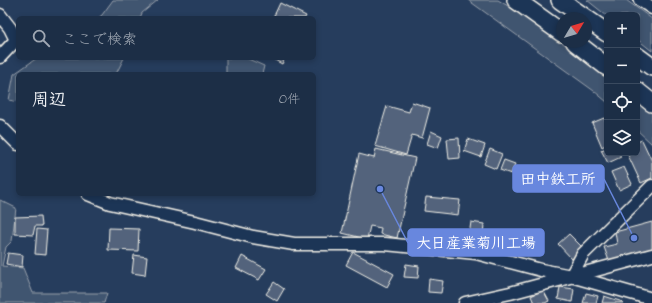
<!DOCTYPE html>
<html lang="ja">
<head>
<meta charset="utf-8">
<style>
  body { margin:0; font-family:"Architects Daughter","Klee One",sans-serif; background:#25364d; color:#f1f3f6 }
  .controls { position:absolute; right:12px; top:12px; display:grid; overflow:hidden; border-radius:6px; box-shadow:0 2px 6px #0003 }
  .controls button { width:36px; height:36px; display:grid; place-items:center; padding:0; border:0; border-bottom:1px solid #3a4a5f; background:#1c2e46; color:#f1f3f6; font:20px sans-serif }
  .compass { position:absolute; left:556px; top:12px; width:36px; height:36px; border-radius:50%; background:#1c2e46; box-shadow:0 2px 6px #0003; rotate:52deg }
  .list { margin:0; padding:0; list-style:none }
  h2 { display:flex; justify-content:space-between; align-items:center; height:52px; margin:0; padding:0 16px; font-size:17px }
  h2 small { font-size:13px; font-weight:400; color:#a0a8b3 }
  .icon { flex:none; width:22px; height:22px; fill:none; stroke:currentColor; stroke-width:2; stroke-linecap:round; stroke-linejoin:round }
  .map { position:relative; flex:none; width:652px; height:303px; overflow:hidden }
  .search { position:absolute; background:#1c2e46; box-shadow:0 2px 6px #0003; left:16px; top:16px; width:300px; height:44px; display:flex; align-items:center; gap:10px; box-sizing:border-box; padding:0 14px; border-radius:6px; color:#a0a8b3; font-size:15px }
  .panel { position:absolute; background:#1c2e46; box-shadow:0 2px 6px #0003; left:16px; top:72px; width:300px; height:124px; border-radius:6px }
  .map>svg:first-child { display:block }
</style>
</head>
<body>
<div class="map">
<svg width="652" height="303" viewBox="0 0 652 303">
  <rect width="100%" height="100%" fill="#263d5d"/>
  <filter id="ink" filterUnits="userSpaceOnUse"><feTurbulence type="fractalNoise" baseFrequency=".025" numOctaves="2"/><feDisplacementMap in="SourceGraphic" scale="8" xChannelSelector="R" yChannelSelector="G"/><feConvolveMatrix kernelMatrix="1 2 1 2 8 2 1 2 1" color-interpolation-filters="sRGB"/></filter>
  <g filter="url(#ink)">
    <!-- green -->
    <g fill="#40546f" stroke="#9aa2ac">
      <polygon points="113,0 158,0 142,13 140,18 98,18 102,15"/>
      <polygon points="468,0 498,0 541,26 607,78 607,102 594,91"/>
      <polygon points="587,0 626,0 652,19 652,51 637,39 637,15 607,16"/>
      <polygon points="37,58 124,58 116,74 18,74 18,102 9,100 14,74"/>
      <polygon points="226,58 246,58 264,66 262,74 226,74"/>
      <polygon points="637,101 652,113 652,144 637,130"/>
      <polygon points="0,200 16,208 12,241 6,247 2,266 23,268 33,293 107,293 104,303 0,303"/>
    </g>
    <!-- building -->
    <g fill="#52647b" stroke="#f4f1e8">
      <polygon points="280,3 306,16 305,18 273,18"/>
      <polygon points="271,58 285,58 282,64"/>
      <polygon points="412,102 430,108 422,138 412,135 406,155 375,146 387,106 409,112"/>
      <polygon points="604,118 607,124 607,144 602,147 592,123"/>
      <polygon points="431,131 442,136 438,148 427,144"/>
      <polygon points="459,138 460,158 449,159 447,139"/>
      <polygon points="468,139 485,145 481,157 464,151"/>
      <polygon points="642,140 652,161 652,178 641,183 627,153 637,153 637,142"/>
      <polygon points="607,148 607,153 619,153 621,157 608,163 601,150"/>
      <polygon points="376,149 415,158 397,238 380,234 381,228 370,226 367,239 342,233 359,154 374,158"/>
      <polygon points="490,149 502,154 496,169 484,164"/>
      <polygon points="504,160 515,164 511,174 500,170"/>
      <polygon points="624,167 632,184 619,190 611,172"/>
      <polygon points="426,197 460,200 458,215 424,211"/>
      <polygon points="41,216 42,226 35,226 33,235 15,234 15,217"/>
      <polygon points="471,222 484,224 483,236 469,235"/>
      <polygon points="652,222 652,251 609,261 604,247 617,244 615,232"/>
      <polygon points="109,228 139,229 138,251 108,250"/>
      <polygon points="37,229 47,230 45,255 35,254"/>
      <polygon points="569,234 583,248 572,259 558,244"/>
      <polygon points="353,252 394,274 387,287 346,265"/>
      <polygon points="8,253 23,255 22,267 6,264"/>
      <polygon points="134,255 147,257 145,275 132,273"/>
      <polygon points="242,256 266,269 259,280 236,268"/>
      <polygon points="406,264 419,266 418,278 404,277"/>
      <polygon points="429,279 443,281 441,293 428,292"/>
      <polygon points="274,282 284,289 277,301 266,294"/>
      <polygon points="560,287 574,289 572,302 558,299"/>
      <polygon points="543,290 549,301 545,303 534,303 531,296"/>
      <polygon points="586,293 598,296 596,303 583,303"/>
      <polygon points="604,296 623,302 623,303 602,303"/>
    </g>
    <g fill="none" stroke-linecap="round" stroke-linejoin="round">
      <defs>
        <g id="minor">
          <polyline points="640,0 652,8"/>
          <polyline points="0,15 10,28 16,40 0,57"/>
          <polyline points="0,126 18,144"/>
          <polyline points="88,194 110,203 195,222 253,237 294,244 385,244 476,253 541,270 571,276 652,299"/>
          <polyline points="571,276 583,254 652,186"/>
          <polyline points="465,303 510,293 652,255"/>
        </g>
        <g id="highway">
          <polyline points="516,0 562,33"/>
          <polyline points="560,0 607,33"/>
          <polyline points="575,42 607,67"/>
          <polyline points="637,56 652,67"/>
          <polyline points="637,91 652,103"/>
        </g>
      </defs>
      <!-- minor casing -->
      <use href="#minor" stroke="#f4f1e8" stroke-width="15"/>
      <!-- highway casing -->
      <use href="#highway" stroke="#f4f1e8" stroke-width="20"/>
      <!-- minor -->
      <use href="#minor" stroke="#1d3557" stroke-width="12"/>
      <!-- highway -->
      <use href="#highway" stroke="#1d3557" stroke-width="17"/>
    </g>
  </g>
  <!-- callouts -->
  <path fill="none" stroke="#6887de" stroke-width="1.5" d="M634 238L604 179M380 189L408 243"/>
  <g fill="#6887de" stroke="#1d3557" stroke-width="1.5">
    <circle cx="634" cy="238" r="4"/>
    <circle cx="380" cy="189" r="4"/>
  </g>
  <g fill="#6887de" stroke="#6887de" stroke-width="1.5">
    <rect x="513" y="165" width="91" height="27" rx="4"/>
    <rect x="408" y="229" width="136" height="27" rx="4"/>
  </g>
  <g font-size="15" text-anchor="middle" font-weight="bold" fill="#fff">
    <text x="558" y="184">田中鉄工所</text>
    <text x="476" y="248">大日産業菊川工場</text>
  </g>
</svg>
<div class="controls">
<button>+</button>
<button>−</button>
<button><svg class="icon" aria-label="locate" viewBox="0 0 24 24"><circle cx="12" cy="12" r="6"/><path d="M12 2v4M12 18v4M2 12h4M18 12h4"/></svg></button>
<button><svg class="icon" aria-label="layers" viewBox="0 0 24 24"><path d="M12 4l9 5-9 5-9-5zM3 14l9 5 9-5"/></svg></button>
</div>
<svg class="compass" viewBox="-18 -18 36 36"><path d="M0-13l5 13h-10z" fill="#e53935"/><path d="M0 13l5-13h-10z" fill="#a0a8b3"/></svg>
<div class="search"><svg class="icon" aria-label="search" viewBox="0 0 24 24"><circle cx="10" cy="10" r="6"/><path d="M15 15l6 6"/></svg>ここで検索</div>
<section class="panel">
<h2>周辺<small>0件</small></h2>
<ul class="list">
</ul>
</section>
</div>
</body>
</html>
